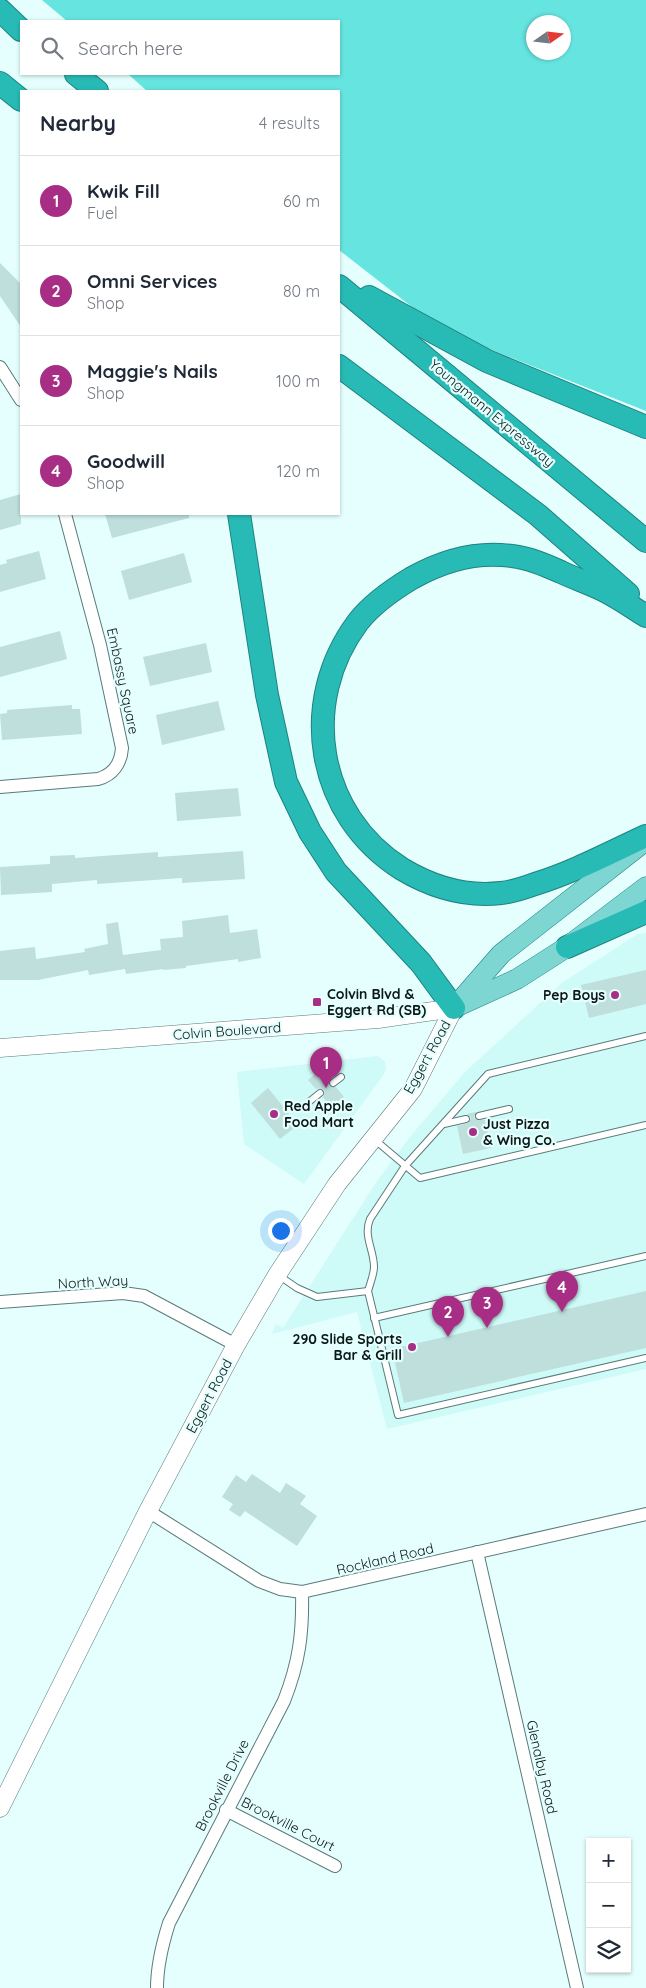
<!DOCTYPE html>
<html lang="en">
<head>
<meta charset="utf-8">
<style>
  body { margin:0; font-family:Quicksand,sans-serif; background:#f2f2f3; color:#1f2937 }
  .controls { position:absolute; right:15px; bottom:15px; display:grid; overflow:hidden; border-radius:0px; box-shadow:0 1px 4px #0004 }
  .controls button { width:45px; height:45px; display:grid; place-items:center; padding:0; border:0; border-bottom:1px solid #e0e1e3; background:#fff; color:#1f2937; font:25px sans-serif }
  .compass { position:absolute; left:526px; top:15px; width:45px; height:45px; border-radius:50%; background:#fff; box-shadow:0 1px 4px #0004; rotate:76deg }
  .you { position:absolute; left:280px; top:1230px; width:18px; height:18px; margin:-12px; border:4px solid #fff; border-radius:50%; background:#1a73e8; box-shadow:0 0 0 8px #1a73e833 }
  .badge { display:grid; place-items:center; width:32px; height:32px; border-radius:50%; background:#a72e84; color:#fff; font-size:16px; font-weight:700 }
  .pin { position:absolute; translate:-50% -41px; filter:drop-shadow(0 1px 2px #0008) }
  .pin::after { content:''; position:absolute; top:26px; width:18px; height:15px; background:inherit; clip-path:polygon(0 0,100% 0,50% 100%) }
  .list { margin:0; padding:0; list-style:none }
  h2 { display:flex; justify-content:space-between; align-items:center; height:65px; margin:0; padding:0 20px; font-size:21px }
  h2 small { font-size:16px; font-weight:400; color:#747a83 }
  .list li { display:grid; grid-template-columns:32px 1fr auto; gap:15px; align-items:center; box-sizing:border-box; height:90px; padding:0 20px; border-top:1px solid #e0e1e3 }
  .list b { display:block; font-size:19px; white-space:nowrap }
  .list p { margin:0; font-size:16px; white-space:nowrap; color:#747a83 }
  .list em { font-size:16px; font-style:normal; color:#747a83 }
  .icon { flex:none; width:28px; height:28px; fill:none; stroke:currentColor; stroke-width:2; stroke-linecap:round; stroke-linejoin:round }
  .map { position:relative; flex:none; width:646px; height:1988px; overflow:hidden }
  .search { position:absolute; background:#fff; box-shadow:0 1px 4px #0004; left:20px; top:20px; width:320px; height:55px; display:flex; align-items:center; gap:12px; box-sizing:border-box; padding:0 18px; border-radius:0px; color:#747a83; font-size:19px }
  .panel { position:absolute; background:#fff; box-shadow:0 1px 4px #0004; left:20px; top:90px; width:320px; height:425px; border-radius:0px }
  .map>svg:first-child { display:block }
</style>
</head>
<body>
<div class="map">
<svg width="646" height="1988" viewBox="0 0 646 1988">
  <rect width="100%" height="100%" fill="#e4fffd"/>
  <!-- built -->
  <g fill="#cefaf7">
    <polygon points="646,933 646,1369 387,1429 357,1312 272,1334 276,1324 283,1328 375,1184 409,1138 465,1072 563,982 638,934"/>
    <polygon points="378,1056 385,1062 386,1069 384,1074 304,1184 244,1144 237,1072"/>
  </g>
  <!-- green -->
  <path fill="#66e4e0" fill-rule="evenodd" d="M42,0H646V411L464,339L416,310L339,250V91H147L128,74H339V21H67ZM534,22H564V52H534Z"/>
  <!-- building -->
  <g fill="#bedfdc">
    <polygon points="0,263 21,284 21,327 0,296"/>
    <polygon points="21,494 21,524 0,530 0,500"/>
    <polygon points="105,514 189,514 189,518 112,538"/>
    <polygon points="39,551 46,579 0,592 0,565 7,563 6,560"/>
    <polygon points="184,553 192,582 129,600 121,571"/>
    <polygon points="60,631 67,659 0,677 0,647"/>
    <polygon points="206,643 212,672 150,686 143,657"/>
    <polygon points="218,701 225,730 162,745 156,715"/>
    <polygon points="72,705 72,709 80,709 82,734 2,740 0,714 7,713 7,710"/>
    <polygon points="238,788 241,816 177,821 175,793"/>
    <polygon points="243,851 245,879 182,883 182,878 97,884 97,880 52,884 52,892 1,895 0,867 50,864 50,856 75,855 75,858 158,852 158,857"/>
    <polygon points="228,915 230,933 257,929 261,958 238,962 238,959 186,966 186,968 163,970 163,969 126,974 125,969 89,975 88,970 38,980 0,980 0,951 35,947 36,959 85,952 84,949 108,944 106,924 118,922 123,955 161,950 160,939 183,937 182,921"/>
    <polygon points="646,970 646,1004 589,1018 581,985"/>
    <polygon points="321,1069 330,1079 328,1083 329,1086 336,1087 344,1097 331,1107 323,1097 325,1093 324,1090 320,1088 316,1089 308,1080"/>
    <polygon points="268,1088 298,1125 280,1139 251,1103"/>
    <polygon points="476,1112 474,1117 476,1120 485,1120 491,1148 463,1154 457,1126 469,1123 471,1118 467,1114"/>
    <polygon points="646,1291 646,1348 404,1403 392,1349"/>
    <polygon points="252,1474 280,1493 286,1483 306,1496 300,1504 317,1516 297,1546 245,1511 240,1517 229,1510 233,1504 222,1497 236,1475 246,1482"/>
  </g>
  <g fill="none" stroke-linecap="round" stroke-linejoin="round">
    <defs>
      <g id="lane">
        <polyline points="333,1083 341,1077"/>
        <polyline points="310,1101 320,1093"/>
        <polyline points="479,1116 509,1109"/>
        <polyline points="444,1124 466,1119"/>
        <polyline points="375,1140 420,1178 646,1125"/>
        <polyline points="278,1275 297,1288 317,1297 368,1291 398,1415 646,1358"/>
        <path d="M368,1291C370,1284 374,1274 374,1267C374,1250 363,1236 370,1219L405,1166L488,1074L646,1036"/>
        <polyline points="374,1318 646,1256"/>
      </g>
      <g id="street">
        <polyline points="0,367 21,400"/>
        <path d="M0,787L98,779C113,775 121,763 122,748L100,645L65,514"/>
        <polyline points="0,1302 123,1293 144,1296 236,1345"/>
        <polyline points="148,1511 259,1581 280,1589 302,1592 646,1514"/>
        <polyline points="477,1552 577,1988"/>
        <polyline points="226,1810 335,1866"/>
        <path d="M157,1988C157,1965 162,1945 169,1923L284,1701C299,1663 303,1634 302,1592"/>
      </g>
      <g id="secondary">
        <polyline points="0,1048 378,1019 454,1008"/>
        <polyline points="0,1808 148,1511 236,1345 277,1275 337,1184 413,1089 454,1008"/>
      </g>
      <g id="primary">
        <polyline points="460,1005 517,979 567,947 646,887"/>
        <polyline points="454,1008 501,954 640,845"/>
      </g>
      <g id="highway">
        <polyline points="0,10 21,30"/>
        <polyline points="76,74 97,91"/>
        <polyline points="0,83 21,100"/>
        <polyline points="339,286 646,541"/>
        <polyline points="369,297 487,361 646,427"/>
        <polyline points="339,366 538,515 628,594"/>
        <polyline points="239,514 267,695 286,782 310,832 336,872 421,963 454,1008"/>
        <path d="M646,616C633,608 619,598 605,591C591,584 576,579 561,572C545,565 529,558 512,556C477,551 442,561 412,578C392,590 372,604 358,622C298,702 316,815 402,869C432,887 466,897 501,893C513,892 524,888 535,884C574,872 609,853 646,836"/>
        <polyline points="567,947 646,912"/>
      </g>
    </defs>
    <!-- lane casing -->
    <use href="#lane" stroke="#5c7a79" stroke-width="8"/>
    <!-- street casing -->
    <use href="#street" stroke="#5c7a79" stroke-width="14"/>
    <!-- secondary casing -->
    <use href="#secondary" stroke="#5c7a79" stroke-width="19"/>
    <!-- primary casing -->
    <use href="#primary" stroke="#1e827f" stroke-width="21"/>
    <!-- highway casing -->
    <use href="#highway" stroke="#1e827f" stroke-width="24"/>
    <!-- lane -->
    <use href="#lane" stroke="#fff" stroke-width="6"/>
    <!-- street -->
    <use href="#street" stroke="#fff" stroke-width="12"/>
    <!-- secondary -->
    <use href="#secondary" stroke="#fff" stroke-width="18"/>
    <!-- primary -->
    <use href="#primary" stroke="#7ed6d3" stroke-width="20"/>
    <!-- highway -->
    <use href="#highway" stroke="#28bbb6" stroke-width="22"/>
  </g>
  <!-- markers -->
  <g fill="#a72e84" stroke="#e4fffd" stroke-width="2">
    <circle cx="615" cy="995" r="5"/>
    <rect x="312" y="997" width="10" height="10" rx="2.5"/>
    <circle cx="274" cy="1114" r="5"/>
    <circle cx="473" cy="1132" r="5"/>
    <circle cx="412" cy="1347" r="5"/>
  </g>
  <g text-anchor="middle" dominant-baseline="central" stroke-width="4.5" stroke-linejoin="round" paint-order="stroke">
    <!-- street labels -->
    <g font-size="14" fill="#0c1818" stroke="#e4fffd">
      <text transform="translate(492 413) rotate(40)">Youngmann Expressway</text>
      <text transform="translate(123 681) rotate(78)">Embassy Square</text>
      <text transform="translate(227 1031) rotate(-4)">Colvin Boulevard</text>
      <text transform="translate(427 1057) rotate(-61)">Eggert Road</text>
      <text transform="translate(93 1282) rotate(-3)">North Way</text>
      <text transform="translate(209 1396) rotate(-62)">Eggert Road</text>
      <text transform="translate(385 1559) rotate(-13)">Rockland Road</text>
      <text transform="translate(542 1767) rotate(77)">Glenalby Road</text>
      <text transform="translate(222 1785) rotate(-63)">Brookville Drive</text>
      <text transform="translate(288 1824) rotate(27)">Brookville Court</text>
    </g>
    <!-- poi labels -->
    <g font-size="14" font-weight="bold" fill="#0c1818" stroke="#e4fffd" text-anchor="start">
      <text x="327" y="994">Colvin Blvd &amp;<tspan x="327" dy="16">Eggert Rd (SB)</tspan></text>
      <text x="605" y="995" text-anchor="end">Pep Boys</text>
      <text x="284" y="1106">Red Apple<tspan x="284" dy="16">Food Mart</tspan></text>
      <text x="483" y="1124">Just Pizza<tspan x="483" dy="16">&amp; Wing Co.</tspan></text>
      <text x="402" y="1339" text-anchor="end">290 Slide Sports<tspan x="402" dy="16">Bar &amp; Grill</tspan></text>
    </g>
  </g>
</svg>
<div class="controls">
<button>+</button>
<button>−</button>
<button><svg class="icon" aria-label="layers" viewBox="0 0 24 24"><path d="M12 4l9 5-9 5-9-5zM3 14l9 5 9-5"/></svg></button>
</div>
<svg class="compass" viewBox="-18 -18 36 36"><path d="M0-13l5 13h-10z" fill="#e53935"/><path d="M0 13l5-13h-10z" fill="#747a83"/></svg>
<div class="you"></div>
<div class="pin badge" style="left:326px;top:1088px">1</div>
<div class="pin badge" style="left:448px;top:1337px">2</div>
<div class="pin badge" style="left:487px;top:1328px">3</div>
<div class="pin badge" style="left:562px;top:1312px">4</div>
<div class="search"><svg class="icon" aria-label="search" viewBox="0 0 24 24"><circle cx="10" cy="10" r="6"/><path d="M15 15l6 6"/></svg>Search here</div>
<section class="panel">
<h2>Nearby<small>4 results</small></h2>
<ul class="list">
<li><span class="badge">1</span><div><b>Kwik Fill</b><p>Fuel</p></div><em>60 m</em></li>
<li><span class="badge">2</span><div><b>Omni Services</b><p>Shop</p></div><em>80 m</em></li>
<li><span class="badge">3</span><div><b>Maggie's Nails</b><p>Shop</p></div><em>100 m</em></li>
<li><span class="badge">4</span><div><b>Goodwill</b><p>Shop</p></div><em>120 m</em></li>
</ul>
</section>
</div>
</body>
</html>
